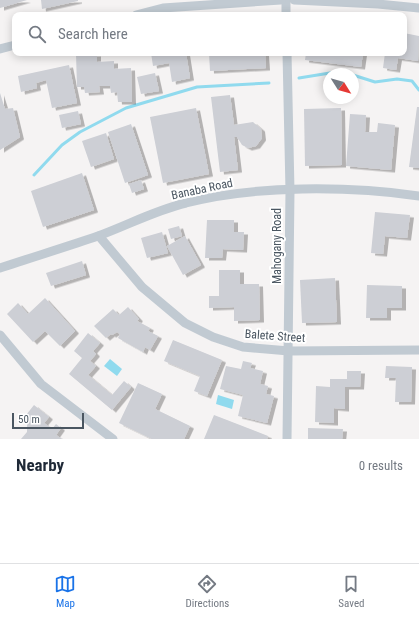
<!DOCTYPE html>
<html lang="en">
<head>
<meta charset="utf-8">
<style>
  body { margin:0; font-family:"Roboto Condensed",sans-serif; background:#f2f2f3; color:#1f2937 }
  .compass { position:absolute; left:323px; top:68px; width:36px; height:36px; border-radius:50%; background:#fff; box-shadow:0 2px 10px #0003; rotate:127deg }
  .scale { position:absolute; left:12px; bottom:10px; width:72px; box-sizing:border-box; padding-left:4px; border:2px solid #4a5661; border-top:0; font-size:11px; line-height:14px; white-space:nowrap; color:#4a5661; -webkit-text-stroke:3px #fff; paint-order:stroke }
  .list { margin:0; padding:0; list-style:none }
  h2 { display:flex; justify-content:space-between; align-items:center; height:52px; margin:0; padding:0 16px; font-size:17px }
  h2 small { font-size:13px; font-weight:400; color:#747a83 }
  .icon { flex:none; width:22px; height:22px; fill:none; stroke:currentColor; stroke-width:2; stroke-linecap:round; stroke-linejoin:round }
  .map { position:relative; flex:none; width:419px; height:439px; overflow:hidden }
  .search { position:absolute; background:#fff; box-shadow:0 2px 10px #0003; left:12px; right:12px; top:12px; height:44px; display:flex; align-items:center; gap:10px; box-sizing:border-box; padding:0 14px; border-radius:8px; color:#747a83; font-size:15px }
  .sheet { height:124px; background:#fff }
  nav { display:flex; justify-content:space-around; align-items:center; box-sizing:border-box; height:56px; border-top:1px solid #e0e1e3; background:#fff; font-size:11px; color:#747a83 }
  nav a { display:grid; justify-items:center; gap:2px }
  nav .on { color:#1a73e8 }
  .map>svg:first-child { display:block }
</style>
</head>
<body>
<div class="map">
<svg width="419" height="439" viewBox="0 0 419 439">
  <defs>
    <filter id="shadow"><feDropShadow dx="4" dy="2.5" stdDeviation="0" flood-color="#0004"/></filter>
  </defs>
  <rect width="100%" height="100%" fill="#f5f3f3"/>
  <!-- water -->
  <g fill="#90daee">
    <polygon points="110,359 122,369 117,376 104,366"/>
    <polygon points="218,395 234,400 232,409 216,404"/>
  </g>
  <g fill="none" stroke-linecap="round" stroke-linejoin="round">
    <!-- stream -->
    <g stroke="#90daee" stroke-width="3">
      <polyline points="353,75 375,82 397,79 412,81 419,90"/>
      <polyline points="299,78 336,72 348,74"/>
      <polyline points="34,175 62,145 80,132 126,108 197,87 269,83"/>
    </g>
  </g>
  <!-- building -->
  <g fill="#cdcfd5" filter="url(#shadow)">
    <polygon points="0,0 27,0 0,8"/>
    <polygon points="41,0 78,0 78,1 42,9"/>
    <polygon points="404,33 419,36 418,61 398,58 396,70 383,68 385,53 404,53"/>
    <polygon points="151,53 186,53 190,78 172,82 169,63 153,66"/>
    <polygon points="209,53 265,53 266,68 210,71"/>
    <polygon points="306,53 363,53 361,67 305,60"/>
    <polygon points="76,54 97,54 97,62 114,61 114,69 131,68 132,102 118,102 117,92 111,93 110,86 99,86 100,92 85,93 84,87 77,87"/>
    <polygon points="69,65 77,103 52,108 46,80 36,83 37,88 21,92 18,76"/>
    <polygon points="155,73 159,91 141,94 137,77"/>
    <polygon points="0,93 5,109 13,108 20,137 0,150"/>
    <polygon points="230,95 234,125 253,122 261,129 262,138 256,146 248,148 242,145 237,137 234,137 238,170 220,172 211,97"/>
    <polygon points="417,107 419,107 419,168 409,167"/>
    <polygon points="196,108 209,174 163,183 150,117"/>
    <polygon points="341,108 342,165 305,166 304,109"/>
    <polygon points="78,111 81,124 62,128 59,115"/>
    <polygon points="350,114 366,115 365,132 377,132 378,123 395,125 391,170 346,166"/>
    <polygon points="131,124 148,175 125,183 108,132"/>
    <polygon points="106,133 114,159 91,167 82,141"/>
    <polygon points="82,173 94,210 43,227 31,191"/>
    <polygon points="141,180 144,189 132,193 129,184"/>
    <polygon points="375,212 410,215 407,238 385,236 383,254 371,253"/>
    <polygon points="207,220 234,220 234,232 244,232 243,250 223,249 222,258 205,258"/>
    <polygon points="179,226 182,236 171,239 168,229"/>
    <polygon points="162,232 168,253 147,258 141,238"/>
    <polygon points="185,236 201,265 183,275 167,246"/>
    <polygon points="82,261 86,275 51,286 46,273"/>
    <polygon points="219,270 240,270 240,284 259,284 260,320 234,321 234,307 209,308 209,296 219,296"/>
    <polygon points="335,278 337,322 302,323 300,280"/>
    <polygon points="367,285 402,286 402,308 387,308 387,318 366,318"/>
    <polygon points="45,298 75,331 60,346 45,331 33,342 7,314 18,303 28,314"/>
    <polygon points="128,307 139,319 137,321 150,328 148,331 158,336 150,350 145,347 143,352 118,338 120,334 117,332 112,335 111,334 106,338 94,326 113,309 119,315"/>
    <polygon points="88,333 100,343 93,351 96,354 90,361 96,366 88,375 112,395 124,381 131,387 112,410 69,374 82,358 74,351"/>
    <polygon points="173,340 222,360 207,396 194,391 200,376 164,361"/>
    <polygon points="243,361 252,363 250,368 263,371 260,384 268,386 266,394 274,396 267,423 238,416 243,395 220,389 226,366 241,369"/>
    <polygon points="386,366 412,367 411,402 395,402 396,378 385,378"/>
    <polygon points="347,371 361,371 360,387 345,387 345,409 334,408 334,423 315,422 316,386 330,387 330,379 347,379"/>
    <polygon points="138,383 162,394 155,409 190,426 184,439 152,439 119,423"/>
    <polygon points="34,405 49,417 44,423 52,429 56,424 61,428 56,435 62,439 21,439 27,432 27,424 22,420"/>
    <polygon points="214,415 268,436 267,439 204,439"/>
    <polygon points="308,428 343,429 342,439 308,439"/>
  </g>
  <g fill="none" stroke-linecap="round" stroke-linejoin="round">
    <!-- minor -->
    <g stroke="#c1cad2" stroke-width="9">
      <polyline points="286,0 286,15"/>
      <polyline points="294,0 378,4 419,8"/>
      <polyline points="136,15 163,8 281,0"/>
      <polyline points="0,49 15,45"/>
      <polyline points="287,53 290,191 287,439"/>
      <polyline points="99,236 142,287 185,323 213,337 243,347 289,351 419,350"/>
      <path d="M0,268C33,257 66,247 98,236C128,225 156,210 186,203C255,185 349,186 419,196"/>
      <polyline points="0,335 41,384 113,439"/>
    </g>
  </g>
  <g text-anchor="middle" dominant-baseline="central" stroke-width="4" stroke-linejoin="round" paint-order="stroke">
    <!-- street labels -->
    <g font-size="12" fill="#4a5661" stroke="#fff">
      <text transform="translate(202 189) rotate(-12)">Banaba Road</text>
      <text transform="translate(277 246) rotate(-90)">Mahogany Road</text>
      <text transform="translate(275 336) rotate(4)">Balete Street</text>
    </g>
  </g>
</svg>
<svg class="compass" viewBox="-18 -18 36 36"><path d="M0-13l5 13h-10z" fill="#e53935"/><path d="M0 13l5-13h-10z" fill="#747a83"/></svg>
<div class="scale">50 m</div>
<div class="search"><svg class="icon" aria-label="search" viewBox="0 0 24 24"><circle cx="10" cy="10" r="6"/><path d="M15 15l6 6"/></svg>Search here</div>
</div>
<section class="sheet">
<h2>Nearby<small>0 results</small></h2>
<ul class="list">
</ul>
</section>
<nav>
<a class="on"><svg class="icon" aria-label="map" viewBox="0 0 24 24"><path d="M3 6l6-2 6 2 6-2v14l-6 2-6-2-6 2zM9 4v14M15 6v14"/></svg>Map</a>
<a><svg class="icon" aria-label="directions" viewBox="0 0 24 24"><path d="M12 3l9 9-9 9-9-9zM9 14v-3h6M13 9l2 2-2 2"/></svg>Directions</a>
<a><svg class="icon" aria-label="saved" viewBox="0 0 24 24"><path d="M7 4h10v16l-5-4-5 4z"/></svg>Saved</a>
</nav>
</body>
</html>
